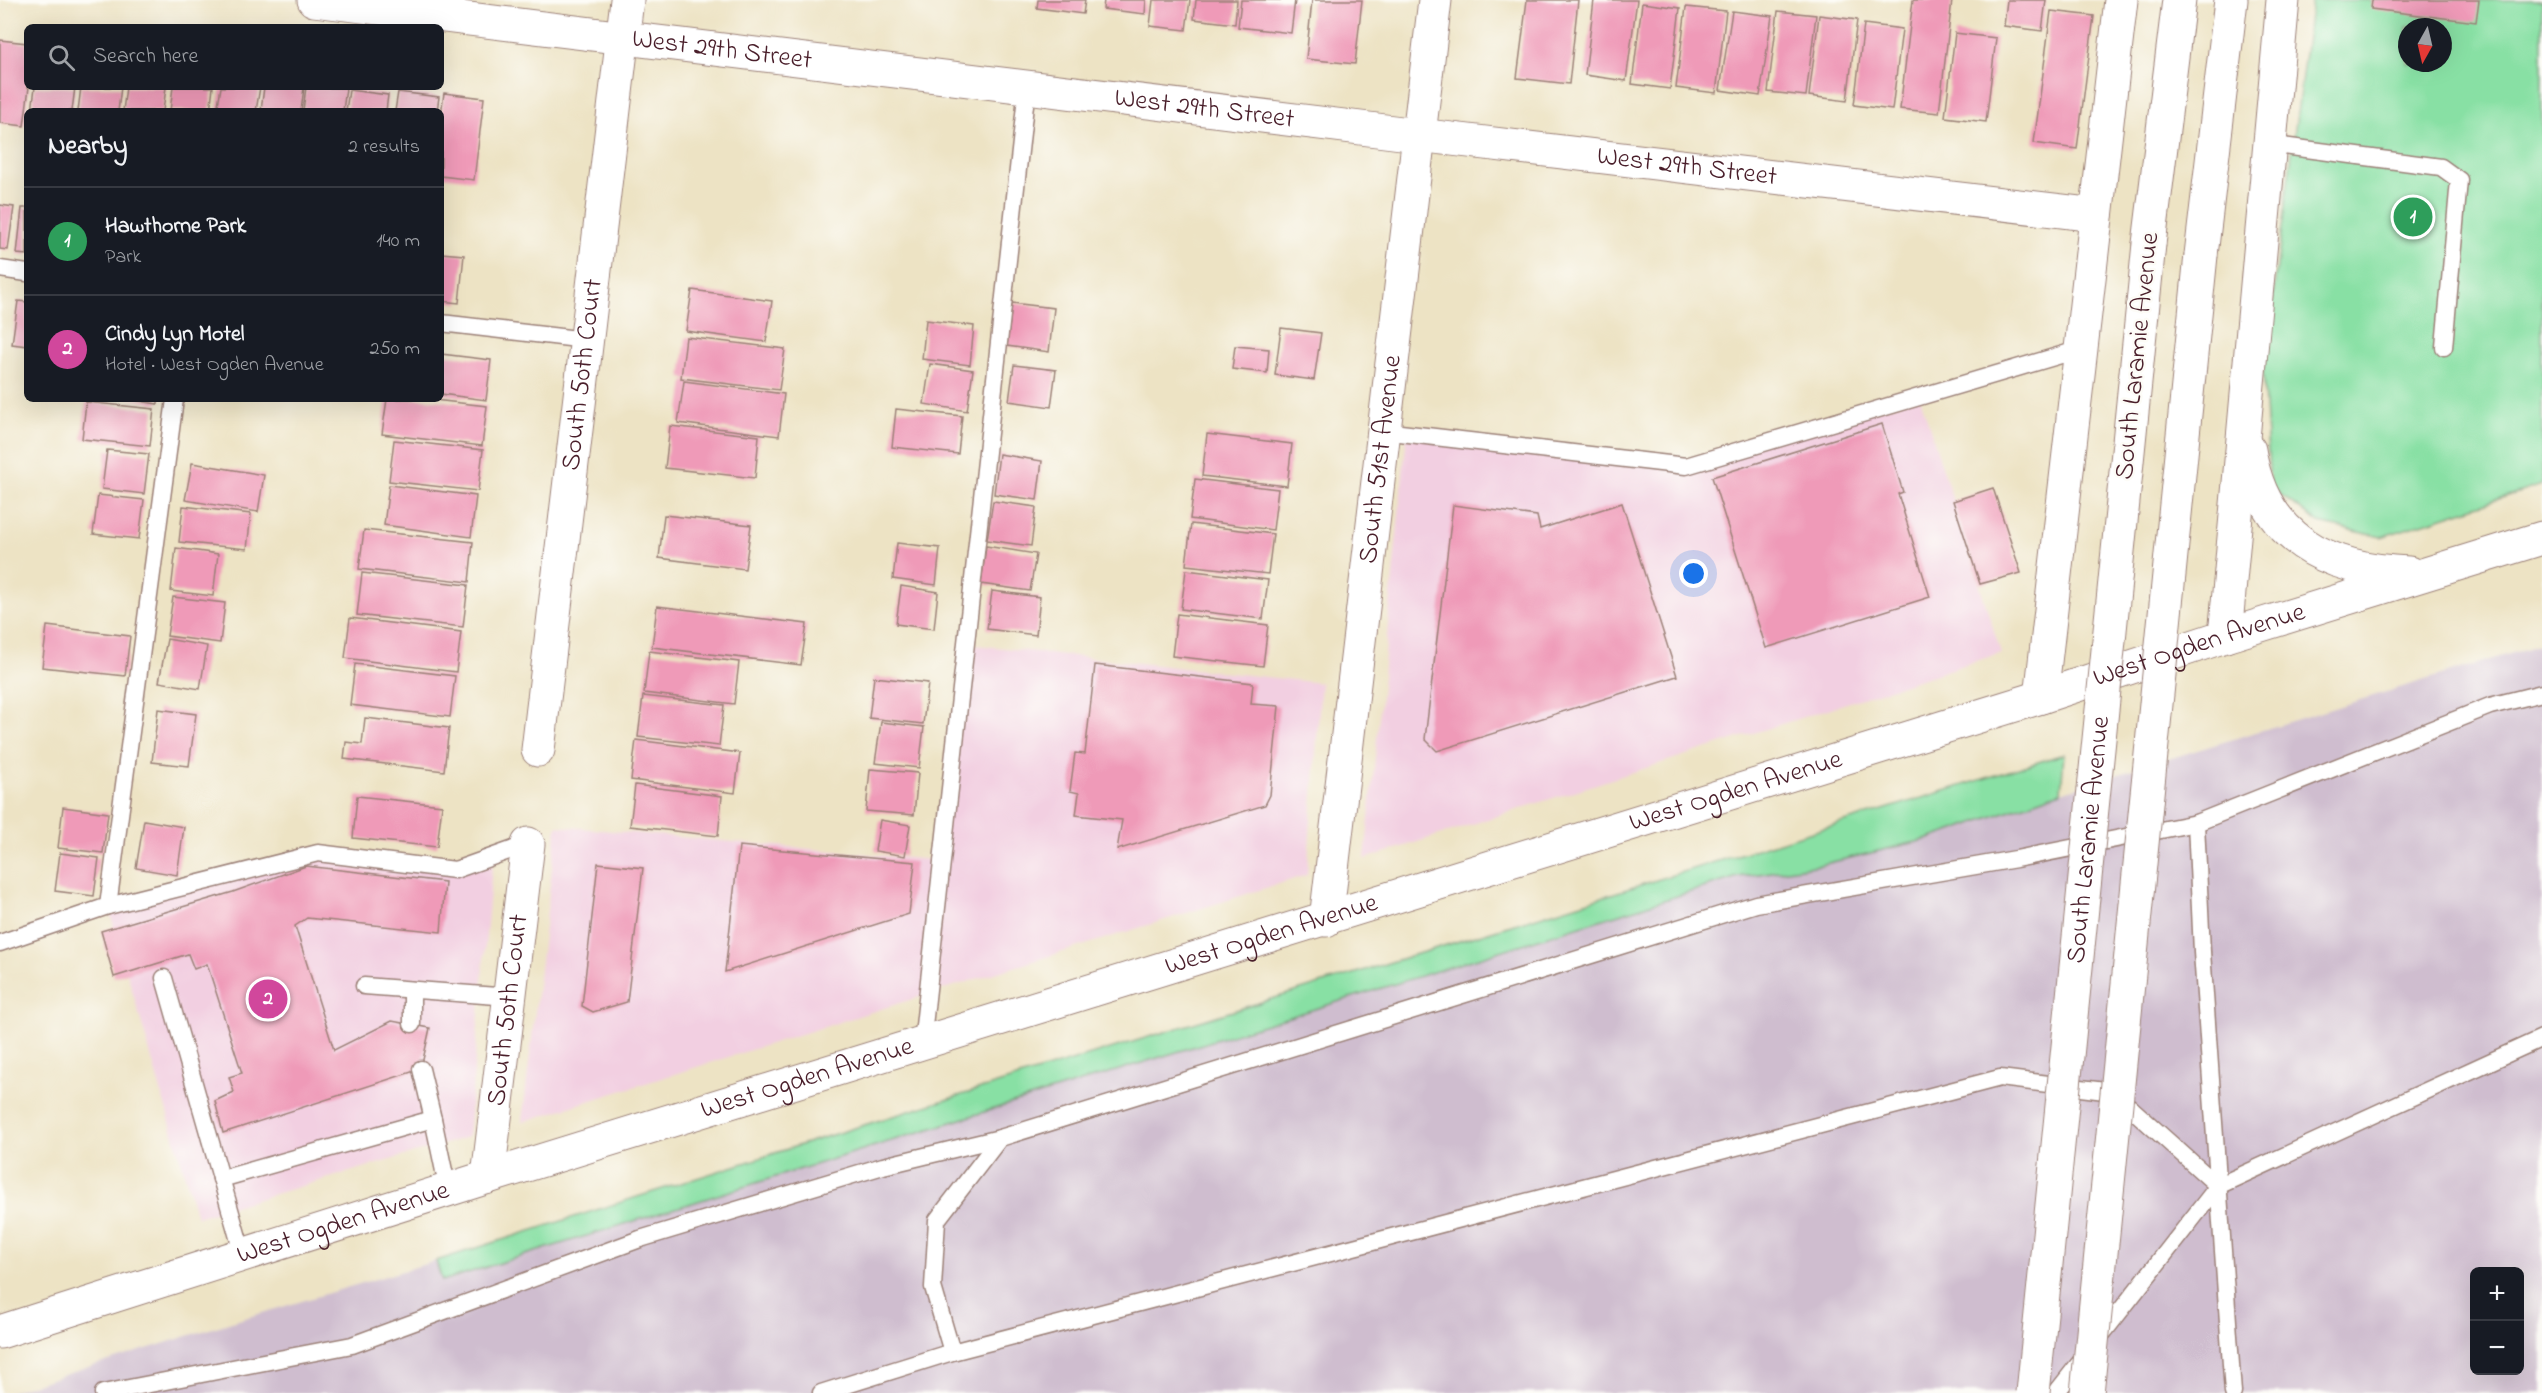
<!DOCTYPE html>
<html lang="en">
<head>
<meta charset="utf-8">
<style>
  body { margin:0; font-family:"Indie Flower",sans-serif; background:#20242c; color:#f1f3f6 }
  .controls { position:absolute; right:18px; bottom:18px; display:grid; overflow:hidden; border-radius:9px; box-shadow:0 6px 24px #0002 }
  .controls button { width:54px; height:54px; display:grid; place-items:center; padding:0; border:0; border-bottom:2px solid #363941; background:#171b24; color:#f1f3f6; font:30px sans-serif }
  .compass { position:absolute; left:2398px; top:18px; width:54px; height:54px; border-radius:50%; background:#171b24; box-shadow:0 6px 24px #0002; rotate:188deg }
  .you { position:absolute; left:1694px; top:574px; width:21px; height:21px; margin:-15px; border:4px solid #fff; border-radius:50%; background:#1a73e8; box-shadow:0 0 0 9px #1a73e833 }
  .badge { display:grid; place-items:center; width:39px; height:39px; border-radius:50%; background:#1f6fb2; color:#fff; font-size:20px; font-weight:700 }
  .pin { position:absolute; translate:-50% -50%; border:3px solid #fff; box-shadow:0 2px 6px #0006 }
  .list { margin:0; padding:0; list-style:none }
  h2 { display:flex; justify-content:space-between; align-items:center; height:78px; margin:0; padding:0 24px; font-size:26px }
  h2 small { font-size:20px; font-weight:400; color:#9ea1a6 }
  .list li { display:grid; grid-template-columns:39px 1fr auto; gap:18px; align-items:center; box-sizing:border-box; height:108px; padding:0 24px; border-top:2px solid #363941 }
  .list b { display:block; font-size:22px; white-space:nowrap }
  .list p { margin:0; font-size:20px; white-space:nowrap; color:#9ea1a6 }
  .list em { font-size:20px; font-style:normal; color:#9ea1a6 }
  .icon { flex:none; width:33px; height:33px; fill:none; stroke:currentColor; stroke-width:2; stroke-linecap:round; stroke-linejoin:round }
  .map { position:relative; flex:none; width:2542px; height:1393px; overflow:hidden }
  .search { position:absolute; background:#171b24; box-shadow:0 6px 24px #0002; left:24px; top:24px; width:420px; height:66px; display:flex; align-items:center; gap:15px; box-sizing:border-box; padding:0 21px; border-radius:9px; color:#9ea1a6; font-size:22px }
  .panel { position:absolute; background:#171b24; box-shadow:0 6px 24px #0002; left:24px; top:108px; width:420px; height:294px; border-radius:9px }
  .map>svg:first-child { display:block }
</style>
</head>
<body>
<div class="map">
<svg width="2542" height="1393" viewBox="0 0 2542 1393">
  <rect width="100%" height="100%" fill="#fdfcf7"/>
  <filter id="ink" filterUnits="userSpaceOnUse"><feTurbulence type="fractalNoise" baseFrequency=".0167" numOctaves="2"/><feDisplacementMap in="SourceGraphic" scale="12" xChannelSelector="R" yChannelSelector="G"/><feConvolveMatrix kernelMatrix="1 2 1 2 8 2 1 2 1" color-interpolation-filters="sRGB"/></filter>
  <filter id="wash" filterUnits="userSpaceOnUse"><feTurbulence type="fractalNoise" baseFrequency=".008" numOctaves="4" result="noise"/><feDisplacementMap in="SourceGraphic" scale="24" xChannelSelector="R" yChannelSelector="G"/><feGaussianBlur stdDeviation="1.35" result="paint"/><feColorMatrix in="noise" values="0 0 0 0 0 0 0 0 0 0 0 0 0 0 0 0 0 1.4 0 .05"/><feComposite in="paint" operator="in"/></filter>
  <g filter="url(#wash)">
    <rect width="100%" height="100%" fill="#ede3c4"/>
    <!-- built -->
    <g fill="#f2cfe1">
      <polygon points="1920,397 2001,653 1365,859 1407,433 1686,466"/>
      <polygon points="966,644 1321,683 1307,875 522,1122 557,826 942,861"/>
      <polygon points="318,853 455,870 493,857 468,1137 197,1217 108,906"/>
    </g>
    <!-- industrial -->
    <path fill="#cfbdcf" fill-rule="evenodd" d="M2542,644V1393H7L235,1321L436,1261L442,1281L1738,877L1820,865L1929,839L2061,792ZM2474,1272H2520V1370H2474Z"/>
    <!-- green -->
    <g fill="#88e0a4" stroke="#698068" stroke-width="1.5" fill-rule="evenodd">
      <path d="M2312,0H2542V485L2381,537L2319,523L2270,487L2263,372ZM2407,27H2443V63H2407Z"/>
      <polygon points="2064,754 2061,792 1929,839 1820,865 1738,877 442,1281 436,1261 835,1134"/>
    </g>
    <g id="blocks">
      <!-- building -->
      <g fill="#ef9ab8">
        <polygon points="1038,0 1085,0 1083,14 1037,8"/>
        <polygon points="1104,0 1146,0 1145,14 1103,9"/>
        <polygon points="1153,0 1190,0 1186,30 1150,26"/>
        <polygon points="1196,0 1237,0 1235,24 1194,19"/>
        <polygon points="1241,0 1295,0 1291,33 1238,27"/>
        <polygon points="1312,0 1362,0 1355,64 1306,59"/>
        <polygon points="1527,0 1578,0 1569,84 1517,78"/>
        <polygon points="1594,0 1637,0 1626,81 1585,75"/>
        <polygon points="1913,0 1952,0 1939,113 1900,109"/>
        <polygon points="2007,0 2046,0 2042,31 2004,26"/>
        <polygon points="2372,0 2479,0 2476,22 2371,9"/>
        <polygon points="1642,3 1680,8 1670,89 1632,84"/>
        <polygon points="1686,7 1726,11 1716,93 1676,88"/>
        <polygon points="1732,11 1772,16 1760,96 1720,90"/>
        <polygon points="1778,11 1816,15 1806,96 1768,92"/>
        <polygon points="2051,11 2094,16 2077,149 2034,143"/>
        <polygon points="1819,15 1857,20 1847,101 1809,96"/>
        <polygon points="1864,24 1902,29 1892,110 1854,105"/>
        <polygon points="1955,33 1996,38 1986,122 1945,117"/>
        <polygon points="0,40 27,43 27,87 29,87 24,126 0,123"/>
        <polygon points="35,87 75,87 72,111 32,111"/>
        <polygon points="81,87 121,87 118,111 78,111"/>
        <polygon points="126,87 166,87 163,111 123,111"/>
        <polygon points="173,87 213,87 210,111 170,111"/>
        <polygon points="221,87 260,87 256,111 217,111"/>
        <polygon points="264,87 304,87 301,111 261,111"/>
        <polygon points="306,87 346,88 343,111 303,111"/>
        <polygon points="349,90 388,95 386,111 346,111"/>
        <polygon points="398,92 439,97 437,111 395,111"/>
        <polygon points="444,93 484,98 474,180 441,176 441,114"/>
        <polygon points="0,205 14,207 8,250 0,249"/>
        <polygon points="22,208 27,208 27,255 17,254"/>
        <polygon points="441,253 464,255 459,303 441,301"/>
        <polygon points="692,290 772,301 766,342 686,331"/>
        <polygon points="18,301 27,302 27,346 12,344"/>
        <polygon points="1012,303 1054,308 1049,352 1007,346"/>
        <polygon points="926,320 974,326 970,365 922,359"/>
        <polygon points="1281,328 1321,333 1314,380 1275,375"/>
        <polygon points="686,337 785,349 779,390 681,378"/>
        <polygon points="1235,346 1269,349 1267,373 1232,369"/>
        <polygon points="441,354 491,360 486,400 441,394"/>
        <polygon points="930,364 973,370 967,411 924,404"/>
        <polygon points="1014,365 1056,370 1051,407 1009,401"/>
        <polygon points="684,381 784,394 779,436 678,423"/>
        <polygon points="128,399 158,399 158,404"/>
        <polygon points="387,399 425,399 487,406 482,446 382,434"/>
        <polygon points="86,402 154,409 150,446 82,439"/>
        <polygon points="896,409 962,416 958,454 892,447"/>
        <polygon points="1882,424 1903,492 1898,494 1930,597 1766,648 1712,477"/>
        <polygon points="670,426 759,436 755,478 665,468"/>
        <polygon points="1207,434 1292,444 1287,486 1202,476"/>
        <polygon points="394,440 483,450 478,491 389,481"/>
        <polygon points="107,450 149,454 144,494 102,489"/>
        <polygon points="999,454 1042,461 1037,500 994,494"/>
        <polygon points="192,463 264,475 258,512 185,500"/>
        <polygon points="1195,479 1278,489 1273,530 1190,519"/>
        <polygon points="389,485 476,496 471,537 384,525"/>
        <polygon points="1993,488 2021,573 1980,584 1953,501"/>
        <polygon points="98,495 144,500 139,539 93,534"/>
        <polygon points="993,501 1036,507 1031,546 987,540"/>
        <polygon points="1622,503 1677,676 1437,751 1425,739 1453,505 1537,516 1540,529"/>
        <polygon points="183,506 251,514 247,549 179,542"/>
        <polygon points="664,515 751,525 745,569 659,558"/>
        <polygon points="1191,524 1273,534 1268,574 1186,565"/>
        <polygon points="364,530 473,542 469,582 359,569"/>
        <polygon points="897,543 940,548 936,585 893,579"/>
        <polygon points="986,546 1036,554 1030,591 981,584"/>
        <polygon points="176,548 218,554 213,596 171,591"/>
        <polygon points="1186,570 1268,580 1263,619 1181,609"/>
        <polygon points="362,573 468,585 463,627 357,615"/>
        <polygon points="901,586 938,592 934,629 896,624"/>
        <polygon points="992,591 1040,597 1036,635 987,629"/>
        <polygon points="173,597 225,603 220,643 167,636"/>
        <polygon points="657,606 807,624 801,665 652,647"/>
        <polygon points="1177,614 1268,625 1263,666 1172,656"/>
        <polygon points="350,618 461,632 456,672 345,658"/>
        <polygon points="47,626 130,636 125,676 42,667"/>
        <polygon points="167,639 207,646 200,689 159,682"/>
        <polygon points="649,651 739,662 734,704 644,693"/>
        <polygon points="355,664 455,676 450,717 350,705"/>
        <polygon points="1095,665 1253,683 1251,704 1279,706 1270,795 1265,805 1117,850 1122,820 1076,815 1079,793 1070,791 1075,753 1085,754"/>
        <polygon points="874,677 928,683 923,724 869,718"/>
        <polygon points="643,696 724,705 719,746 638,737"/>
        <polygon points="158,709 196,714 189,766 152,762"/>
        <polygon points="365,718 449,728 444,771 344,759 346,742 362,744"/>
        <polygon points="881,722 924,727 919,768 875,763"/>
        <polygon points="636,740 740,753 735,793 631,780"/>
        <polygon points="870,769 918,773 914,815 866,811"/>
        <polygon points="635,785 722,796 718,836 630,826"/>
        <polygon points="357,796 442,805 437,847 353,838"/>
        <polygon points="63,807 108,813 103,853 58,848"/>
        <polygon points="144,820 184,827 177,875 136,868"/>
        <polygon points="880,820 910,825 905,856 875,851"/>
        <polygon points="739,846 915,862 909,914 725,972"/>
        <polygon points="60,853 99,858 94,896 55,891"/>
        <polygon points="598,863 643,868 627,1002 593,1012 582,1006"/>
        <polygon points="306,866 445,882 441,932 307,918 295,926 334,1050 392,1021 430,1028 421,1069 223,1133 215,1101 234,1092 229,1077 242,1073 207,964 194,969 188,954 114,977 101,931 233,892"/>
      </g>
    </g>
  </g>
  <g filter="url(#ink)">
    <use href="#blocks" fill-opacity="0" stroke="#9c8178" stroke-width="1.5"/>
    <g fill="none" stroke-linecap="round" stroke-linejoin="round">
      <defs>
        <g id="service">
          <polyline points="2268,144 2441,167 2459,180 2444,347"/>
          <polyline points="0,269 27,273"/>
          <polyline points="441,323 586,340"/>
          <polyline points="1383,431 1686,466 2081,349"/>
          <polyline points="108,906 175,399"/>
          <polyline points="0,943 108,906 318,853 455,870 528,844"/>
          <polyline points="164,978 243,1255"/>
          <polyline points="364,986 510,997"/>
          <polyline points="412,990 412,1024"/>
          <polyline points="922,1044 1027,87"/>
          <polyline points="421,1069 433,1119"/>
          <polyline points="221,1179 433,1119 448,1190"/>
          <polyline points="952,1352 933,1287 937,1220 1000,1138 1756,904 2016,859 2196,823"/>
          <polyline points="103,1393 352,1345 640,1239 883,1166 1000,1138"/>
          <polyline points="821,1393 952,1352 2000,1078 2113,1092 2218,1186"/>
          <polyline points="2056,1393 2218,1186 2542,1038"/>
          <polyline points="2233,1393 2202,952 2196,823 2490,706 2542,693"/>
        </g>
        <g id="minor">
          <path id="s1" d="M314,0L1418,135L2096,215"/>
          <path id="s2" d="M538,750L627,0"/>
          <path id="s3" d="M1326,920L1435,0"/>
          <path id="s4" d="M488,1177L528,844"/>
        </g>
        <g id="secondary">
          <polyline points="2149,244 2179,0"/>
          <polyline points="2201,255 2231,0"/>
          <path d="M2249,450C2263,538 2326,570 2409,573"/>
          <polyline points="2225,636 2283,0"/>
          <polyline points="2041,697 2121,0"/>
          <path id="s5" d="M0,1332L488,1177L2041,697L2225,636L2542,538"/>
        </g>
      </defs>
      <!-- service casing -->
      <use href="#service" stroke="#9c8178" stroke-width="19"/>
      <!-- minor casing -->
      <use href="#minor" stroke="#9c8178" stroke-width="35"/>
      <!-- secondary casing -->
      <use href="#secondary" stroke="#9c8178" stroke-width="35"/>
      <!-- service -->
      <use href="#service" stroke="#fff" stroke-width="16"/>
      <!-- minor -->
      <use href="#minor" stroke="#fff" stroke-width="33"/>
      <!-- secondary -->
      <use href="#secondary" stroke="#fff" stroke-width="33"/>
      <defs>
        <g id="secondary-bridge">
          <path id="s6" d="M2033,1393L2149,244"/>
          <polyline points="2087,1393 2201,255"/>
        </g>
      </defs>
      <!-- secondary-bridge casing -->
      <use href="#secondary-bridge" stroke="#9c8178" stroke-width="35" stroke-linecap="butt"/>
      <!-- secondary-bridge -->
      <use href="#secondary-bridge" stroke="#fff" stroke-width="33"/>
    </g>
  </g>
  <g text-anchor="middle" dominant-baseline="central" stroke-width="5" stroke-linejoin="round" paint-order="stroke">
    <!-- street labels -->
    <g font-size="27" fill="#4a1f2b" stroke="#fdfcf7">
      <text stroke="none"><textPath href="#s1" startOffset="411">West 29th Street</textPath></text>
      <text stroke="none"><textPath href="#s1" startOffset="897">West 29th Street</textPath></text>
      <text stroke="none"><textPath href="#s1" startOffset="1383">West 29th Street</textPath></text>
      <text transform="translate(2138 356) rotate(-84)">South Laramie Avenue</text>
      <text stroke="none"><textPath href="#s2" startOffset="378">South 50th Court</textPath></text>
      <text stroke="none"><textPath href="#s3" startOffset="464">South 51st Avenue</textPath></text>
      <text stroke="none"><textPath href="#s5" startOffset="2304">West Ogden Avenue</textPath></text>
      <text stroke="none"><textPath href="#s5" startOffset="1818">West Ogden Avenue</textPath></text>
      <text stroke="none"><textPath href="#s6" startOffset="556">South Laramie Avenue</textPath></text>
      <text stroke="none"><textPath href="#s5" startOffset="1332">West Ogden Avenue</textPath></text>
      <text stroke="none"><textPath href="#s4" startOffset="168">South 50th Court</textPath></text>
      <text stroke="none"><textPath href="#s5" startOffset="846">West Ogden Avenue</textPath></text>
      <text stroke="none"><textPath href="#s5" startOffset="360">West Ogden Avenue</textPath></text>
    </g>
  </g>
</svg>
<div class="controls">
<button>+</button>
<button>−</button>
</div>
<svg class="compass" viewBox="-18 -18 36 36"><path d="M0-13l5 13h-10z" fill="#e53935"/><path d="M0 13l5-13h-10z" fill="#9ea1a6"/></svg>
<div class="you"></div>
<div class="pin badge" style="left:2413px;top:217px;background:#2e9e5b">1</div>
<div class="pin badge" style="left:268px;top:999px;background:#d1479c">2</div>
<div class="search"><svg class="icon" aria-label="search" viewBox="0 0 24 24"><circle cx="10" cy="10" r="6"/><path d="M15 15l6 6"/></svg>Search here</div>
<section class="panel">
<h2>Nearby<small>2 results</small></h2>
<ul class="list">
<li><span class="badge" style="background:#2e9e5b">1</span><div><b>Hawthorne Park</b><p>Park</p></div><em>140 m</em></li>
<li><span class="badge" style="background:#d1479c">2</span><div><b>Cindy Lyn Motel</b><p>Hotel · West Ogden Avenue</p></div><em>250 m</em></li>
</ul>
</section>
</div>
</body>
</html>
